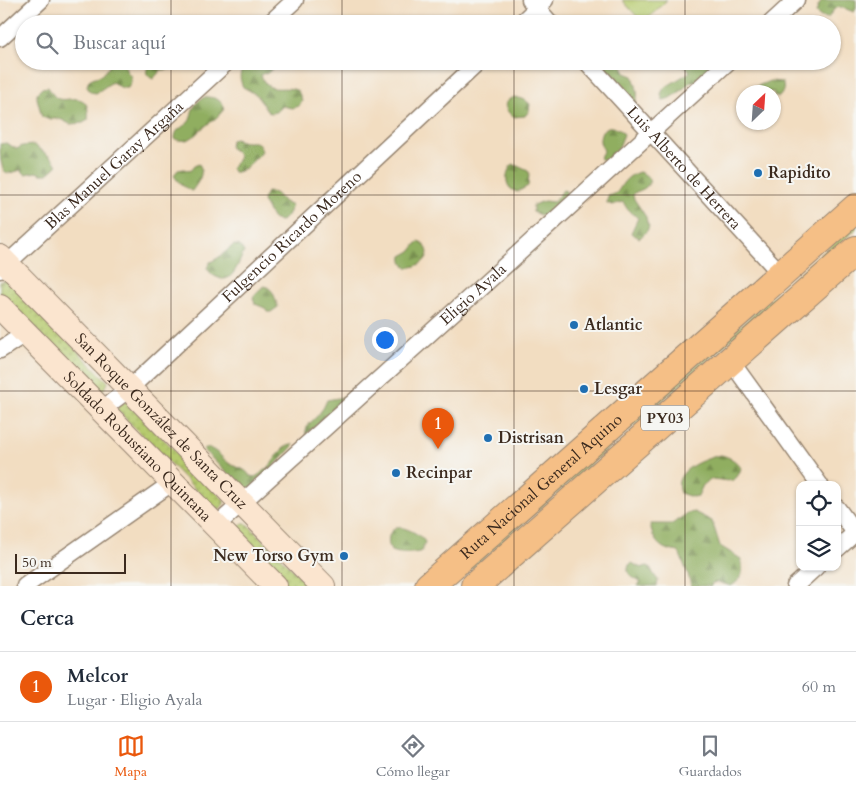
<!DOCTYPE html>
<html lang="es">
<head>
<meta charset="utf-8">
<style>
  body { margin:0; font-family:Cardo,serif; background:#f6f6f7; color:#1f2937 }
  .controls { position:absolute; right:15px; bottom:15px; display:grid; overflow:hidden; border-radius:10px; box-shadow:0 1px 4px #0004 }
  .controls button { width:45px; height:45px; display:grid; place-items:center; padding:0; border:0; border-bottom:1px solid #e0e1e3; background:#fff; color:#1f2937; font:25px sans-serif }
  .compass { position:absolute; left:736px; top:85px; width:45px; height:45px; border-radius:50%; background:#fff; box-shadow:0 1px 4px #0004; rotate:25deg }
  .scale { position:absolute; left:15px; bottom:12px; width:111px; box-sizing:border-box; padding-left:5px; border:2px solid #3b2a1e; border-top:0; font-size:14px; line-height:18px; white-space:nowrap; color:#3b2a1e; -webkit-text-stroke:4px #f6f6f2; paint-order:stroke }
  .you { position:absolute; left:384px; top:339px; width:18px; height:18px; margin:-12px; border:4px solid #fff; border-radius:50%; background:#1a73e8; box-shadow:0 0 0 8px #1a73e833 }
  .badge { display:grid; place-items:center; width:32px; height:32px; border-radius:50%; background:#ea580c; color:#fff; font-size:16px; font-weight:700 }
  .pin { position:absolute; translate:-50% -41px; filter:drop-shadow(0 1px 2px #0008) }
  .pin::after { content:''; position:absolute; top:26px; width:18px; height:15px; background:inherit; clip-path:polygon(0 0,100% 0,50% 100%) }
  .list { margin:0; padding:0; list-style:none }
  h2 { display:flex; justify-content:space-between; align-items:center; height:65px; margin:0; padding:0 20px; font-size:21px }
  h2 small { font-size:16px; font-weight:400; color:#747a83 }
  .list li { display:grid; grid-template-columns:32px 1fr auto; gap:15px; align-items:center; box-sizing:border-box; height:70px; padding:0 20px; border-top:1px solid #e0e1e3 }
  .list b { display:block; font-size:19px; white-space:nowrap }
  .list p { margin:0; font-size:16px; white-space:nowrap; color:#747a83 }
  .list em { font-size:16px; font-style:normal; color:#747a83 }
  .icon { flex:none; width:28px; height:28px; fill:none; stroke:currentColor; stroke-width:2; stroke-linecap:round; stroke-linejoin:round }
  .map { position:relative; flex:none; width:856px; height:586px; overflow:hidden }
  .search { position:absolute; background:#fff; box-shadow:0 1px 4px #0004; left:15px; right:15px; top:15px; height:55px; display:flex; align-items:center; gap:12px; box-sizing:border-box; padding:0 18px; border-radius:28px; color:#747a83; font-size:19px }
  .sheet { height:135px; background:#fff }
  nav { display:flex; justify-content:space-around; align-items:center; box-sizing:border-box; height:70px; border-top:1px solid #e0e1e3; background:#fff; font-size:14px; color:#747a83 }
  nav a { display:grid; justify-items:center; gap:2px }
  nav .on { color:#ea580c }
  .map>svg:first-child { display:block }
</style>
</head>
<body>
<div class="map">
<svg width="856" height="586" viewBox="0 0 856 586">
  <defs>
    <pattern id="grass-dots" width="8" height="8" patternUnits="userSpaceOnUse" patternTransform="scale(1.25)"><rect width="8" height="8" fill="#b6ca6d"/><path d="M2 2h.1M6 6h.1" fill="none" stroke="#95a459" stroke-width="1.8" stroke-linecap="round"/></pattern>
    <pattern id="forest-firs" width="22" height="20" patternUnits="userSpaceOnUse" patternTransform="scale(1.25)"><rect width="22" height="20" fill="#90ae60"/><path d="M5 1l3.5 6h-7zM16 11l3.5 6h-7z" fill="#778e4f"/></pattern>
  </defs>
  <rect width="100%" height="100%" fill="#f6f6f2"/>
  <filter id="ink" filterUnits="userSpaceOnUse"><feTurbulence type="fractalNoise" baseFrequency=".02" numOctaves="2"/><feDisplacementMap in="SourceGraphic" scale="10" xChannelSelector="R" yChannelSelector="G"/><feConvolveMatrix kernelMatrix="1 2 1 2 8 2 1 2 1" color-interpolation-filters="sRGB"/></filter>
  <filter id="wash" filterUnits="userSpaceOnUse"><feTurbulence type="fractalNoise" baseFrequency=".0096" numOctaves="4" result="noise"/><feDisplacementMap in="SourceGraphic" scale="20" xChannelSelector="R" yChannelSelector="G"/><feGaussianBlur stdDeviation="1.12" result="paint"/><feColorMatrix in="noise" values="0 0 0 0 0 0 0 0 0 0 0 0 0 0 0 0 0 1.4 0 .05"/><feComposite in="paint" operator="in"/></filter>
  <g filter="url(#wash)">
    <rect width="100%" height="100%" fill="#f2ddc1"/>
    <!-- grass -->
    <g fill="url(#grass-dots)" stroke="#787a46">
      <polygon points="856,224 856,229 452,586 445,586"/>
      <path d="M4,280H7L108,382C106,389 101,391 95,390L0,293V282Z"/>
      <polygon points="126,401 224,500 224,504 220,509 216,510 117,410 119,405"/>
      <polygon points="243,523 246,523 309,586 289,586 238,534 237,532 238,527"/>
    </g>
    <!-- forest -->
    <g fill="url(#forest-firs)" stroke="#666c3f">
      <polygon points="822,0 856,0 856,8 854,12 841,7 835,8 828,18 821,17 816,13 818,7"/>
      <path d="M113,61H126C124,68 126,71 131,76V82L128,88H122L112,82L96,93L90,92L87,86L89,80C93,77 97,77 101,75C106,72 109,66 113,61Z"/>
      <path d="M153,61H174V67L171,69L161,70L153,79C143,74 146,68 153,61Z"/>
      <path d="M259,61H276L271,70L266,74L264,73L261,75C268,97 284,83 298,91L302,100L299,106L292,108L283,106C279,110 274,115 268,112L257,95L243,87C235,70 245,66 259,61Z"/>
      <path d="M603,61H621L625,73L633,76C636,86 640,94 635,104L612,86C610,75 612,72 601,68L600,65Z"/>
      <path d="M670,61H727L698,82L691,81C683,89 675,98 663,100L661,94L664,88L690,72L687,67L671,64Z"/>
      <path d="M770,81L782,82C785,87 783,93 779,97L774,96V92H752L755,87Z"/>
      <path d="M48,87C50,90 53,95 55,97C60,101 66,99 71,99C87,97 89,107 88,120L83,123L70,124L60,119H48L42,117L37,98V93L42,88Z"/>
      <path d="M205,97C214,97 222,99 224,109C217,119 209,123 200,130C197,133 194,137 191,138C186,141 180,141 175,139C175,126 185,129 190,120C190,120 192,113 192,112C194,105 198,100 205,97Z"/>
      <path d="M515,97L525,100L530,104L529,111L525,116L513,117C504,109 501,101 515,97Z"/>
      <path d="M608,127C613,126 621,130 624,134L616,155L606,162L600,158L601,155L604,150C599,143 599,139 602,131Z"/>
      <path d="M234,139C238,139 242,142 246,142C256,142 259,140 262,152C257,157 242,174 234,172C233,171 232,170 231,169L239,157L236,151L230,148L231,140Z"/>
      <path d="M6,143L17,149L22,146L35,145C42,153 54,156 57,166L48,174H41L36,172L25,174L21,170C17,171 12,173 8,173C0,172 0,152 0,144Z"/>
      <path d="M199,164C205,174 198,182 192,191C185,188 178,183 174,175L178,170L184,169L190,171L194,166Z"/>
      <path d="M513,164L528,171L529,174L528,186L517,192C515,191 512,190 510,188C504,181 507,169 513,164Z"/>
      <path d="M639,172C646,174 654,180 646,187C643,190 637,191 634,193L633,196L634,199L646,217L647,223L649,226L647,231L640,238L634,235L631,233L638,218L628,210L623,202L612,205L607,203L608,196C619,194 618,190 624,182C628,177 633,174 639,172Z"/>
      <polygon points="563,190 566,191 567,197 563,207 551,211 546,216 543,216 533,212 533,205 544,201 553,202 556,200"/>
      <path d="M267,192C276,192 276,193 281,199C284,203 288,204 292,206L286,217L282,221C272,220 273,220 269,212C267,207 264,205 263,200Z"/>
      <path d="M419,242C439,252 421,269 406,267C403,265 401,261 402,256L411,251L416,244Z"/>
      <path d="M234,245L240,246L244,252C239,261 233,284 219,278C213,276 210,273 207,268L210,262C215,260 220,257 224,253C228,250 229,248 234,245Z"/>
      <path d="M265,286C275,290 274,298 278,307L271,312H267L265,308L255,304L253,298C255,294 260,288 265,286Z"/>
      <path d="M349,396L306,435C304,424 316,420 321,411C324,408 325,404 327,400Z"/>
      <path d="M291,445H294L253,489L240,487L203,449C207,448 207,447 211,449C218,452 223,459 230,464C239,469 244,467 250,476L255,477C260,474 265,471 269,467C276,459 280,447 291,445Z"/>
      <path d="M721,455C729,457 736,460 741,468C736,486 727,480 712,479L703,485L698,496L692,497L680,493C671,470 704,459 721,455Z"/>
      <path d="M694,512L712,521L720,546L741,559C743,572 743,579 731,586L718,582L712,583L711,586H691L688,574L679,552C675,551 670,551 666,549C657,546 650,533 651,524H672L688,513Z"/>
      <path d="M396,527C406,527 420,534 425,542L422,551C415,554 398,554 391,551C387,542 387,533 396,527Z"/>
      <path d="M632,563L641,568L647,566L650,567L654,575L658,580L657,586H638L640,582C633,577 625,575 629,565Z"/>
    </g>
    <!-- pitch -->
    <polygon fill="#b6ca6d" stroke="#787a46" points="622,0 667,0 643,23"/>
  </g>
  <g filter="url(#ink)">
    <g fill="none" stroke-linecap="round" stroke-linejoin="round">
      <defs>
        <g id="street">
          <polyline points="530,0 551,24"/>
          <polyline points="269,24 295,0"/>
          <polyline points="520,24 545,0"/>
          <polyline points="770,24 796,0"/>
          <polyline points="0,38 41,0"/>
          <path id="s1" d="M586,61L781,274"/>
          <path id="s2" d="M0,270L228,61"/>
          <polyline points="0,350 26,333"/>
          <polyline points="730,360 820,485"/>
          <path id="s3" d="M101,410L129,389L480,61"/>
          <polyline points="837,508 856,534"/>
          <path id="s4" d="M216,526L509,262L729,61"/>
          <polyline points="837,549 856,532"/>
          <polyline points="25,586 173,482"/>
          <polyline points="795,586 816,567"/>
        </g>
        <g id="secondary">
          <path id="s5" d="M0,257L323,586"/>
          <path id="s6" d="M0,307L275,586"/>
        </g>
        <g id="highway">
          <path id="s7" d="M429,586L856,208"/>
          <polyline points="475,586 856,250"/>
        </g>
      </defs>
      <!-- street casing -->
      <use href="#street" stroke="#968470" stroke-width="19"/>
      <!-- secondary casing -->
      <use href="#secondary" stroke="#968470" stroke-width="26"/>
      <!-- highway casing -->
      <use href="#highway" stroke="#968470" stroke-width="30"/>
      <!-- street -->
      <use href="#street" stroke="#fff" stroke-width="16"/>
      <!-- secondary -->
      <use href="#secondary" stroke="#fbe5cf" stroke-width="24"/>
      <!-- highway -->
      <use href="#highway" stroke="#f5bf86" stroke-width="28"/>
    </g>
  </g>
  <!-- grid -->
  <path fill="none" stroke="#3b2a1e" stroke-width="1" stroke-opacity="0.55" d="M171,0V24M342,0V24M514,0V24M685,0V24M171,61V586M342,61V586M514,61V586M685,61V586M0,195H856M0,391H856"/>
  <!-- markers -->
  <g fill="#1f6fb2" stroke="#f6f6f2" stroke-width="2">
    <circle cx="758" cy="173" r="5"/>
    <circle cx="574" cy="325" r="5"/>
    <circle cx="584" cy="389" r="5"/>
    <circle cx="488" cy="438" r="5"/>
    <circle cx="396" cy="473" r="5"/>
    <circle cx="344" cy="556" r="5"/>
  </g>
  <g text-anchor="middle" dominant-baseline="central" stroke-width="4" stroke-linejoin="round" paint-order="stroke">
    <!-- shield labels -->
    <rect fill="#f6f6f2" stroke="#73675e" stroke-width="1" x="641" y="405.5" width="48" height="25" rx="4"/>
    <g font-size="15" font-weight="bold" fill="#3b2a1e">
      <text x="665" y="418">PY03</text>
    </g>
    <!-- street labels -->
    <g font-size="16" fill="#3b2a1e" stroke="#f6f6f2">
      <text stroke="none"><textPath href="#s2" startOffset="155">Blas Manuel Garay Argaña</textPath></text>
      <text stroke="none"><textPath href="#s1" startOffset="145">Luis Alberto de Herrera</textPath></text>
      <text stroke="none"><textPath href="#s3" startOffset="258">Fulgencio Ricardo Moreno</textPath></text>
      <text stroke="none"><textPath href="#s4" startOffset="346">Eligio Ayala</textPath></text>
      <text stroke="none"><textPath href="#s5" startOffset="230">San Roque González de Santa Cruz</textPath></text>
      <text stroke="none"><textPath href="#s6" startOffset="196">Soldado Robustiano Quintana</textPath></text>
      <text stroke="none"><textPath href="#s7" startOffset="150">Ruta Nacional General Aquino</textPath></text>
    </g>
    <!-- poi labels -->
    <g font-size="16" font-weight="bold" fill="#3b2a1e" stroke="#f6f6f2" text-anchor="start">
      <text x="768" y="173">Rapidito</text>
      <text x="584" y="325">Atlantic</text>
      <text x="594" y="389">Lesgar</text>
      <text x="498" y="438">Distrisan</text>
      <text x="406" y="473">Recinpar</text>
      <text x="334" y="556" text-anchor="end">New Torso Gym</text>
    </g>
  </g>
</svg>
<div class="controls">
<button><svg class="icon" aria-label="locate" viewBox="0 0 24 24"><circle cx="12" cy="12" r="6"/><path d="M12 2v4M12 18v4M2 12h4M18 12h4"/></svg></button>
<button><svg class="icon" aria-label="layers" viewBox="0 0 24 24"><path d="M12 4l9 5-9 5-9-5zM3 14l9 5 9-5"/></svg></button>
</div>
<svg class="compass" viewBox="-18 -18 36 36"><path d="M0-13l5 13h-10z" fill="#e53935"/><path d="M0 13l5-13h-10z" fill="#747a83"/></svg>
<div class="scale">50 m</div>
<div class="you"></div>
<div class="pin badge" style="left:438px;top:449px">1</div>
<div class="search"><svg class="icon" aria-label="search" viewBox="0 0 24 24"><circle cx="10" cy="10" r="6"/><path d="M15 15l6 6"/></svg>Buscar aquí</div>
</div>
<section class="sheet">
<h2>Cerca<small></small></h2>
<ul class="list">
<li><span class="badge">1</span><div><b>Melcor</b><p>Lugar · Eligio Ayala</p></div><em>60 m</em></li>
</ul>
</section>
<nav>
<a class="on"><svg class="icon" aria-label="map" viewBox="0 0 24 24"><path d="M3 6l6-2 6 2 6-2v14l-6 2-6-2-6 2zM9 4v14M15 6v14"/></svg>Mapa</a>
<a><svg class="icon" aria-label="directions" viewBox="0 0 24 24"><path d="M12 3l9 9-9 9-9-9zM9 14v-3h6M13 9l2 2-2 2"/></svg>Cómo llegar</a>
<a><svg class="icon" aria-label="saved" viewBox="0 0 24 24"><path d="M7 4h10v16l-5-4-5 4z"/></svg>Guardados</a>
</nav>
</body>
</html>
